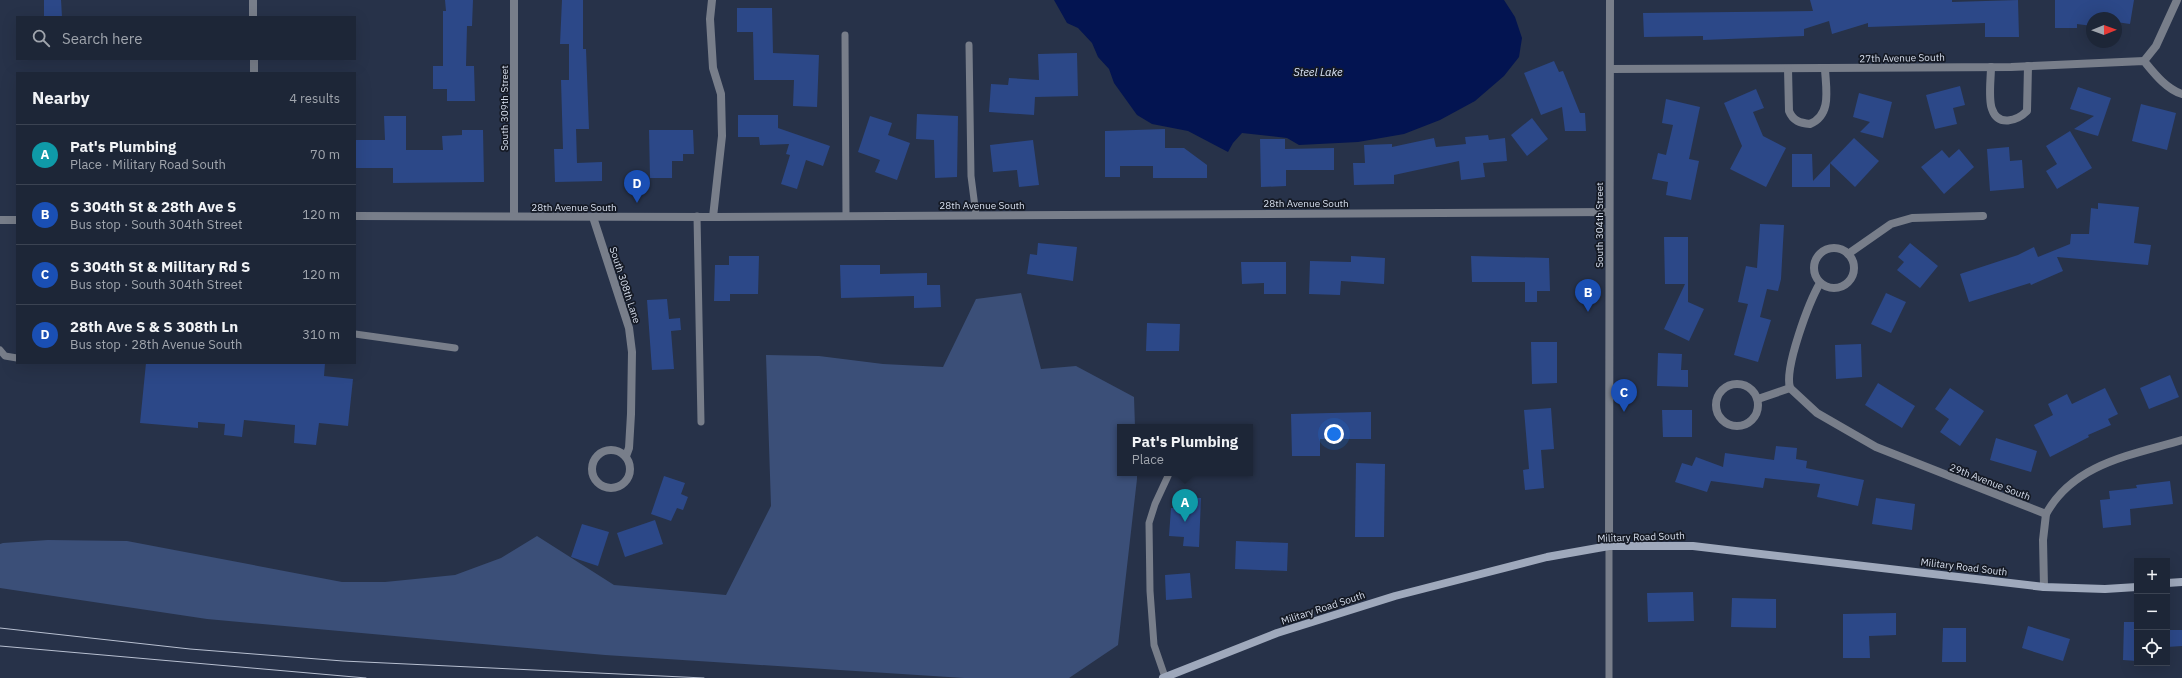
<!DOCTYPE html>
<html lang="en">
<head>
<meta charset="utf-8">
<style>
  body { margin:0; font-family:"IBM Plex Sans",sans-serif; background:#252e3f; color:#f1f3f6 }
  .controls { position:absolute; right:12px; bottom:12px; display:grid; overflow:hidden; border-radius:0px; box-shadow:0 4px 16px #0002 }
  .controls button { width:36px; height:36px; display:grid; place-items:center; padding:0; border:0; border-bottom:1px solid #3b4352; background:#1d2637; color:#f1f3f6; font:20px sans-serif }
  .compass { position:absolute; left:2086px; top:12px; width:36px; height:36px; border-radius:50%; background:#1d2637; box-shadow:0 4px 16px #0002; rotate:89deg }
  .you { position:absolute; left:1334px; top:434px; width:14px; height:14px; margin:-10px; border:3px solid #fff; border-radius:50%; background:#1a73e8; box-shadow:0 0 0 6px #1a73e833 }
  .badge { display:grid; place-items:center; width:26px; height:26px; border-radius:50%; background:#d93025; color:#fff; font-size:13px; font-weight:700 }
  .pin { position:absolute; translate:-50% -33px; filter:drop-shadow(0 1px 2px #0008) }
  .pin::after { content:''; position:absolute; top:21px; width:14px; height:12px; background:inherit; clip-path:polygon(0 0,100% 0,50% 100%) }
  .popup { position:absolute; left:1117px; top:424px; width:136px; height:52px; box-sizing:border-box; display:grid; place-content:center; border-radius:0px; background:#1d2637; filter:drop-shadow(0 1px 3px #0005); font-size:13px; white-space:nowrap; color:#a0a5ad }
  .popup b { font-size:15px; color:#f1f3f6 }
  .popup::after { content:''; position:absolute; left:50%; top:100%; margin-left:-8px; border:8px solid transparent; border-top-color:#1d2637 }
  .list { margin:0; padding:0; list-style:none }
  h2 { display:flex; justify-content:space-between; align-items:center; height:52px; margin:0; padding:0 16px; font-size:17px }
  h2 small { font-size:13px; font-weight:400; color:#a0a5ad }
  .list li { display:grid; grid-template-columns:26px 1fr auto; gap:12px; align-items:center; box-sizing:border-box; height:60px; padding:0 16px; border-top:1px solid #3b4352 }
  .list b { display:block; font-size:15px; white-space:nowrap }
  .list p { margin:0; font-size:13px; white-space:nowrap; color:#a0a5ad }
  .list em { font-size:13px; font-style:normal; color:#a0a5ad }
  .icon { flex:none; width:22px; height:22px; fill:none; stroke:currentColor; stroke-width:2; stroke-linecap:round; stroke-linejoin:round }
  .map { position:relative; flex:none; width:2182px; height:678px; overflow:hidden }
  .search { position:absolute; background:#1d2637; box-shadow:0 4px 16px #0002; left:16px; top:16px; width:340px; height:44px; display:flex; align-items:center; gap:10px; box-sizing:border-box; padding:0 14px; border-radius:0px; color:#a0a5ad; font-size:15px }
  .panel { position:absolute; background:#1d2637; box-shadow:0 4px 16px #0002; left:16px; top:72px; width:340px; height:292px; border-radius:0px }
  .map>svg:first-child { display:block }
</style>
</head>
<body>
<div class="map">
<svg width="2182" height="678" viewBox="0 0 2182 678">
  <rect width="100%" height="100%" fill="#273249"/>
  <!-- green -->
  <polygon fill="#3b4f78" points="1021,293 1041,369 1076,366 1134,397 1135,427 1120,427 1120,473 1137,473 1137,479 1118,645 1069,678 964,678 605,655 207,619 0,588 0,544 3,543 48,540 127,541 342,582 385,582 455,575 501,558 537,536 614,585 726,595 771,506 766,355 819,356 883,364 943,367 976,299"/>
  <!-- water -->
  <polygon fill="#031451" points="1054,0 1504,0 1515,17 1522,38 1519,57 1504,76 1475,101 1440,120 1404,134 1358,142 1299,145 1287,138 1242,133 1233,143 1228,152 1188,131 1152,124 1137,115 1114,83 1109,69 1098,57 1092,43 1078,28 1067,23"/>
  <!-- building -->
  <g fill="#2c4888">
    <polygon points="44,0 61,0 62,17 44,17"/>
    <polygon points="445,0 473,0 472,26 467,26 466,66 474,66 475,101 447,101 447,89 433,89 433,66 443,66 443,11 446,11"/>
    <polygon points="562,0 583,0 583,49 586,49 589,129 576,129 577,163 602,162 602,181 555,182 554,149 563,149 561,80 569,80 569,44 560,44"/>
    <polygon points="1810,0 1952,0 1952,2 2018,0 2019,37 1985,37 1985,23 1868,27 1868,23 1832,34 1829,21 1804,29 1804,36 1703,40 1703,36 1644,37 1643,13 1813,11"/>
    <polygon points="2055,0 2134,0 2130,24 2116,22 2116,18 2092,18 2092,26 2077,24 2077,28 2055,28"/>
    <polygon points="737,8 772,8 773,53 819,55 817,107 793,106 794,80 754,80 753,32 737,32"/>
    <polygon points="1077,53 1078,96 1035,97 1034,115 989,112 991,84 1008,85 1009,78 1039,80 1038,54"/>
    <polygon points="1554,61 1559,72 1563,71 1580,113 1585,113 1586,131 1565,131 1562,107 1541,115 1524,73"/>
    <polygon points="1960,86 1965,105 1953,108 1957,124 1935,129 1926,95"/>
    <polygon points="2078,87 2111,98 2098,136 2074,129 2094,116 2070,109"/>
    <polygon points="1756,89 1764,108 1753,112 1763,136 1786,148 1766,187 1730,169 1742,146 1724,103"/>
    <polygon points="1859,93 1892,102 1883,138 1860,132 1870,122 1853,117"/>
    <polygon points="1666,99 1700,107 1689,159 1699,161 1691,200 1666,195 1668,182 1652,179 1658,153 1666,155 1673,125 1662,123"/>
    <polygon points="2141,104 2176,113 2167,150 2132,141"/>
    <polygon points="917,114 958,116 957,177 935,178 934,140 916,139"/>
    <polygon points="738,115 778,115 778,128 830,146 823,166 806,160 797,189 781,184 790,155 786,154 789,144 760,145 759,137 738,137"/>
    <polygon points="384,116 406,116 406,150 443,150 442,136 462,135 462,130 483,130 484,182 393,183 393,168 355,168 355,140 385,140"/>
    <polygon points="870,116 892,123 888,135 910,143 897,180 875,172 880,160 858,152"/>
    <polygon points="1532,118 1548,139 1527,156 1511,135"/>
    <polygon points="1165,129 1165,148 1184,148 1207,165 1207,178 1153,178 1153,166 1120,166 1120,177 1105,177 1105,131"/>
    <polygon points="649,130 693,130 694,154 683,154 683,161 672,161 672,178 650,178"/>
    <polygon points="2070,131 2092,168 2057,189 2046,171 2057,164 2046,146"/>
    <polygon points="1488,135 1489,140 1505,138 1507,161 1483,163 1485,177 1461,180 1459,161 1394,175 1394,184 1354,185 1353,163 1365,163 1364,145 1392,144 1392,147 1434,138 1436,147 1466,144 1465,137"/>
    <polygon points="1854,138 1879,161 1855,187 1830,163"/>
    <polygon points="1260,139 1285,139 1285,149 1334,148 1334,170 1286,170 1286,186 1261,187"/>
    <polygon points="1033,140 1039,185 1019,187 1017,170 993,172 990,145"/>
    <polygon points="2009,147 2010,161 2022,160 2024,188 1990,191 1987,149"/>
    <polygon points="1959,149 1974,167 1944,194 1921,167 1942,150 1949,158"/>
    <polygon points="1792,154 1812,154 1813,181 1830,163 1830,187 1792,187"/>
    <polygon points="2098,203 2139,207 2134,243 2151,245 2148,265 2057,257 2063,271 2031,285 2030,283 1969,302 1960,274 2018,255 2034,247 2038,257 2070,244 2071,234 2089,234 2091,208 2098,209"/>
    <polygon points="1760,224 1784,225 1781,279 1778,291 1767,289 1760,317 1771,320 1758,362 1734,355 1748,304 1738,302 1746,266 1757,268"/>
    <polygon points="1664,237 1688,237 1688,302 1704,309 1689,341 1664,329 1685,284 1665,284"/>
    <polygon points="1038,243 1077,247 1073,281 1027,274 1030,254 1037,255"/>
    <polygon points="1910,243 1938,266 1920,288 1897,270 1904,262 1898,257"/>
    <polygon points="729,256 759,256 758,294 730,294 730,301 714,301 715,265 729,265"/>
    <polygon points="1351,256 1385,258 1384,284 1341,281 1340,295 1309,294 1310,261 1351,262"/>
    <polygon points="1471,256 1549,258 1550,291 1537,291 1537,302 1525,302 1525,282 1472,282"/>
    <polygon points="1241,262 1286,262 1286,294 1264,294 1264,283 1242,284"/>
    <polygon points="840,265 880,265 880,274 927,273 927,285 940,285 941,307 914,308 914,296 841,298"/>
    <polygon points="1886,293 1906,302 1891,333 1871,324"/>
    <polygon points="667,299 669,319 680,318 681,330 671,331 674,369 652,370 647,300"/>
    <polygon points="1147,323 1180,324 1179,351 1146,351"/>
    <polygon points="1531,342 1557,342 1557,383 1532,384"/>
    <polygon points="1861,344 1862,377 1836,379 1835,345"/>
    <polygon points="1658,353 1682,354 1681,370 1688,370 1688,387 1657,386"/>
    <polygon points="146,363 325,363 324,376 353,379 348,426 319,423 316,445 294,443 295,425 244,420 242,437 224,435 225,424 198,422 198,428 140,423"/>
    <polygon points="2170,375 2179,397 2149,409 2140,388"/>
    <polygon points="1878,383 1915,406 1902,428 1865,405"/>
    <polygon points="1950,388 1984,411 1960,446 1940,432 1949,419 1935,409"/>
    <polygon points="2105,388 2118,414 2108,419 2111,425 2088,435 2089,437 2050,457 2034,425 2053,415 2048,404 2067,394 2072,404"/>
    <polygon points="1551,408 1554,449 1541,450 1544,488 1525,490 1523,470 1529,469 1524,410"/>
    <polygon points="1662,410 1692,410 1692,437 1663,437"/>
    <polygon points="1371,412 1371,439 1320,439 1320,456 1292,456 1291,414"/>
    <polygon points="1996,438 2037,451 2031,472 1990,460"/>
    <polygon points="1776,446 1797,448 1796,459 1807,461 1806,468 1864,480 1858,506 1817,497 1820,484 1765,478 1763,488 1711,481 1707,492 1675,482 1682,463 1692,466 1696,457 1723,467 1725,453 1774,460"/>
    <polygon points="1356,463 1385,464 1384,537 1355,537"/>
    <polygon points="664,476 685,483 681,494 688,497 683,510 677,508 671,521 651,514"/>
    <polygon points="2170,481 2173,504 2130,509 2131,525 2103,528 2100,500 2110,499 2109,491 2137,488 2136,485"/>
    <polygon points="1179,497 1201,498 1199,547 1183,546 1184,537 1169,536 1171,508 1178,508"/>
    <polygon points="1876,498 1915,504 1912,530 1872,524"/>
    <polygon points="655,520 663,544 625,557 617,533"/>
    <polygon points="582,524 609,532 598,566 571,557"/>
    <polygon points="1236,541 1288,543 1287,571 1235,569"/>
    <polygon points="1190,573 1192,598 1166,600 1165,575"/>
    <polygon points="1693,592 1694,621 1648,622 1647,593"/>
    <polygon points="1732,598 1776,599 1776,628 1731,627"/>
    <polygon points="1896,613 1896,635 1869,636 1870,658 1843,658 1843,614"/>
    <polygon points="2124,622 2137,622 2137,661 2123,660"/>
    <polygon points="2028,626 2070,639 2063,661 2022,648"/>
    <polygon points="1943,628 1966,628 1966,662 1942,662"/>
    <polygon points="2167,630 2182,630 2182,646 2167,647"/>
  </g>
  <g fill="none" stroke-linecap="round" stroke-linejoin="round">
    <!-- service -->
    <g stroke="#787e8a" stroke-width="7">
      <polyline points="845,35 846,216"/>
      <polyline points="969,45 971,176 976,215"/>
      <polyline points="697,216 701,422"/>
      <polyline points="355,334 455,348"/>
      <polyline points="0,350 5,356 17,358"/>
      <polyline points="1165,677 1154,645 1150,591 1149,523 1155,504 1168,476"/>
      <polyline points="1609,678 1609,546"/>
    </g>
    <!-- minor -->
    <g stroke="#787e8a" stroke-width="8">
      <polyline points="253,0 253,17"/>
      <polyline points="514,0 514,216"/>
      <polyline points="712,0 710,19 713,68 721,94 722,136 713,217"/>
      <polyline points="254,59 254,73"/>
      <polyline points="2144,61 2156,46 2177,0"/>
      <path d="M1991,67C1991,78 1988,99 1992,109C1998,127 2017,121 2027,111L2028,66"/>
      <path d="M1610,69L2011,67L2144,61C2154,73 2166,89 2182,94"/>
      <path d="M1788,69L1789,111C1793,121 1800,123 1810,124C1832,115 1826,89 1825,69"/>
      <polyline points="593,217 629,328 632,352 631,414 629,448 626,456"/>
      <circle cx="1834" cy="268" r="20"/>
      <polyline points="1848,254 1891,224 1912,218 1983,216"/>
      <circle cx="1737" cy="405" r="21"/>
      <path d="M1790,388L1817,413L1876,447L2046,514C2074,463 2132,455 2182,440"/>
      <path d="M1790,388C1784,368 1809,302 1820,283"/>
      <polyline points="1758,399 1790,388"/>
      <circle cx="611" cy="469" r="19"/>
      <polyline points="2044,587 2043,540 2046,514"/>
    </g>
    <!-- tertiary -->
    <g stroke="#787e8a" stroke-width="8">
      <polyline points="355,216 713,217 1609,212"/>
      <polyline points="0,220 17,220"/>
      <polyline points="1609,546 1610,0"/>
    </g>
    <!-- secondary -->
    <g stroke="#9fa9bc" stroke-width="8">
      <polyline points="2167,583 2182,582"/>
      <polyline points="1163,678 1277,633 1395,596 1547,557 1609,546 1693,546 2044,587 2105,589 2137,587"/>
    </g>
    <!-- tram -->
    <g stroke="#b8c0d1" stroke-width="1">
      <polyline points="0,628 190,649 343,661 704,678"/>
      <polyline points="0,646 366,678"/>
    </g>
  </g>
  <g text-anchor="middle" dominant-baseline="central" stroke-width="3.5" stroke-linejoin="round" paint-order="stroke">
    <!-- street labels -->
    <g font-size="10" fill="#d7dfee" stroke="#151a25">
      <text transform="translate(1902 58) rotate(-1)">27th Avenue South</text>
      <text transform="translate(504 108) rotate(-90)">South 309th Street</text>
      <text x="1306" y="203">28th Avenue South</text>
      <text x="982" y="205">28th Avenue South</text>
      <text x="574" y="207">28th Avenue South</text>
      <text transform="translate(1599 225) rotate(-90)">South 304th Street</text>
      <text transform="translate(625 285) rotate(72)">South 308th Lane</text>
      <text transform="translate(1990 482) rotate(21)">29th Avenue South</text>
      <text transform="translate(1641 537) rotate(-2)">Military Road South</text>
      <text transform="translate(1964 567) rotate(7)">Military Road South</text>
      <text transform="translate(1323 608) rotate(-18)">Military Road South</text>
    </g>
    <!-- water labels -->
    <g font-size="11" font-style="italic" fill="#dbe5f8" stroke="#151a25">
      <text x="1318" y="72">Steel Lake</text>
    </g>
  </g>
</svg>
<div class="controls">
<button>+</button>
<button>−</button>
<button><svg class="icon" aria-label="locate" viewBox="0 0 24 24"><circle cx="12" cy="12" r="6"/><path d="M12 2v4M12 18v4M2 12h4M18 12h4"/></svg></button>
</div>
<svg class="compass" viewBox="-18 -18 36 36"><path d="M0-13l5 13h-10z" fill="#e53935"/><path d="M0 13l5-13h-10z" fill="#a0a5ad"/></svg>
<div class="you"></div>
<div class="pin badge" style="left:1185px;top:522px;background:#0f9aa8">A</div>
<div class="popup"><b>Pat's Plumbing</b>Place</div>
<div class="pin badge" style="left:1588px;top:312px;background:#1a4fb4">B</div>
<div class="pin badge" style="left:1624px;top:412px;background:#1a4fb4">C</div>
<div class="pin badge" style="left:637px;top:203px;background:#1a4fb4">D</div>
<div class="search"><svg class="icon" aria-label="search" viewBox="0 0 24 24"><circle cx="10" cy="10" r="6"/><path d="M15 15l6 6"/></svg>Search here</div>
<section class="panel">
<h2>Nearby<small>4 results</small></h2>
<ul class="list">
<li><span class="badge" style="background:#0f9aa8">A</span><div><b>Pat's Plumbing</b><p>Place · Military Road South</p></div><em>70 m</em></li>
<li><span class="badge" style="background:#1a4fb4">B</span><div><b>S 304th St &amp; 28th Ave S</b><p>Bus stop · South 304th Street</p></div><em>120 m</em></li>
<li><span class="badge" style="background:#1a4fb4">C</span><div><b>S 304th St &amp; Military Rd S</b><p>Bus stop · South 304th Street</p></div><em>120 m</em></li>
<li><span class="badge" style="background:#1a4fb4">D</span><div><b>28th Ave S &amp; S 308th Ln</b><p>Bus stop · 28th Avenue South</p></div><em>310 m</em></li>
</ul>
</section>
</div>
</body>
</html>
